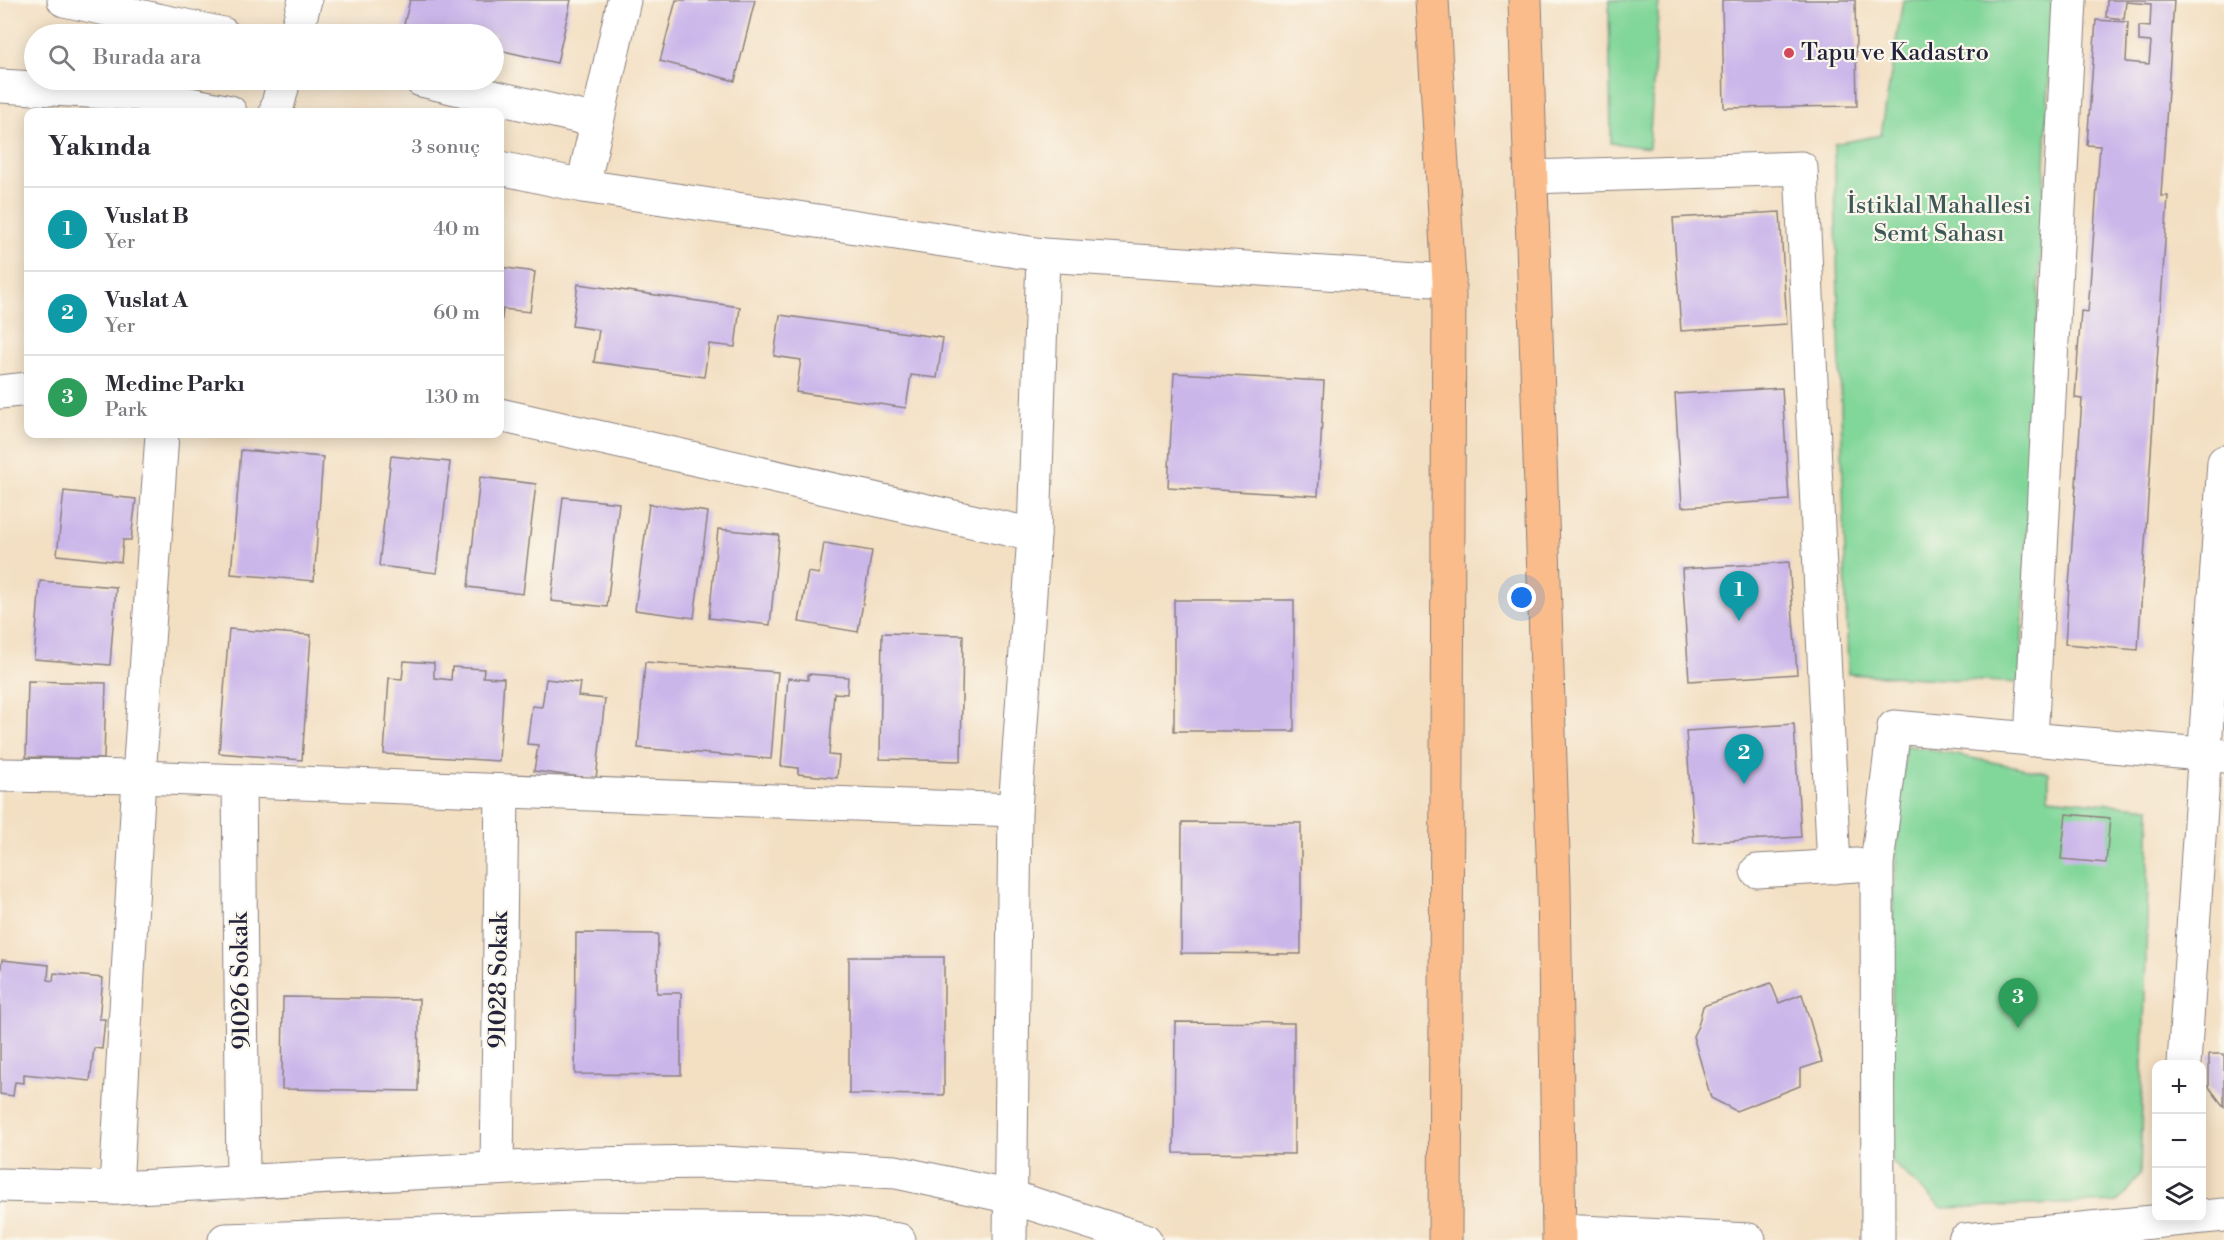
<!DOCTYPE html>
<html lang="tr">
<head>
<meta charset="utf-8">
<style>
  body { margin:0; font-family:"Libre Bodoni",serif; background:#f7f7f7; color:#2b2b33 }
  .controls { position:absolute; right:18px; bottom:18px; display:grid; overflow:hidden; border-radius:12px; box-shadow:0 3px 15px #0003 }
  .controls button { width:54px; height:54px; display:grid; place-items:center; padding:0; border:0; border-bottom:2px solid #e1e1e2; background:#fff; color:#2b2b33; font:30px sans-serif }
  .you { position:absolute; left:1522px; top:598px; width:21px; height:21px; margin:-15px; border:4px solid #fff; border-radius:50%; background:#1a73e8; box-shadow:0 0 0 9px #1a73e833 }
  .badge { display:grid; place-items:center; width:39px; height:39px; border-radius:50%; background:#ea580c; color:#fff; font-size:20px; font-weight:700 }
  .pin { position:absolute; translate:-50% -50px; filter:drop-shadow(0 2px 3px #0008) }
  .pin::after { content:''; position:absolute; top:32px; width:21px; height:18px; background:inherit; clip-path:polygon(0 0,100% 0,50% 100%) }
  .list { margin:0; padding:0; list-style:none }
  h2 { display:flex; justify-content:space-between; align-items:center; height:78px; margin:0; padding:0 24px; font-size:26px }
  h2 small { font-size:20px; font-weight:400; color:#7c7c81 }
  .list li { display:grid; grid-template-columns:39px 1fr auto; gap:18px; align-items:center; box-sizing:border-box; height:84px; padding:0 24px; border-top:2px solid #e1e1e2 }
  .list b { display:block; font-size:22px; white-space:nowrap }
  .list p { margin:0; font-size:20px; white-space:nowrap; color:#7c7c81 }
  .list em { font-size:20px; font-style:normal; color:#7c7c81 }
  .icon { flex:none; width:33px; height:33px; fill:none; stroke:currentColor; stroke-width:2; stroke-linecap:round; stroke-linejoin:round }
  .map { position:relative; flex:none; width:2224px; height:1240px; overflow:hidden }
  .search { position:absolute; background:#fff; box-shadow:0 3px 15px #0003; left:24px; top:24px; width:480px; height:66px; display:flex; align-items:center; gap:15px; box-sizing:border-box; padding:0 21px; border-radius:33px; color:#7c7c81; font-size:22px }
  .panel { position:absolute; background:#fff; box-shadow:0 3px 15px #0003; left:24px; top:108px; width:480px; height:330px; border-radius:12px }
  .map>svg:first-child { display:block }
</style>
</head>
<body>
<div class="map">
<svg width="2224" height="1240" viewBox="0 0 2224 1240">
  <rect width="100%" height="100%" fill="#fbf7ec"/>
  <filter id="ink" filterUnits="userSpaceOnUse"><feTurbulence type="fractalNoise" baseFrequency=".0167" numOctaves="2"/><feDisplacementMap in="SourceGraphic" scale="12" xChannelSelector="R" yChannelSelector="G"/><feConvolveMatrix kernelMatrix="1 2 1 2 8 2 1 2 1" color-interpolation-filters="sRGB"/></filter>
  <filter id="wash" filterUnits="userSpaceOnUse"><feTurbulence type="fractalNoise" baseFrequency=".008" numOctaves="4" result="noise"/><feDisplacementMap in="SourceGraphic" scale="24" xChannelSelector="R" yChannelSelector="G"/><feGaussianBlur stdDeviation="1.35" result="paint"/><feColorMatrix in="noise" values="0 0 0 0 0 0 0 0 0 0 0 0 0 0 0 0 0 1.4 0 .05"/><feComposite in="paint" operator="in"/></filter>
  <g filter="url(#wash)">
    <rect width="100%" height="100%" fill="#f3dfc2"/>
    <!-- green -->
    <g fill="#81d699" stroke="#527c6a" stroke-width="1.5">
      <polygon points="1609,0 1659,0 1649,148 1611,143"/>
      <polygon points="1903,0 2053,0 2020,683 1848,674 1834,144 1881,135"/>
      <polygon points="1905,745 2049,773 2049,798 2150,808 2140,1175 2118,1202 1942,1208 1891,1161 1893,895"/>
    </g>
    <g id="blocks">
      <!-- building -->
      <g fill="#cbb6ea">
        <polygon points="410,0 571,0 557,63 494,49 494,34 430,34 403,28"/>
        <polygon points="676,0 755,0 735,81 660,61"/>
        <polygon points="1722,0 1855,0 1857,106 1724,108"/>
        <polygon points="2107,0 2174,0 2161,196 2168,196 2138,650 2065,644 2082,399 2075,398 2078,351 2081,311 2088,312 2100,146 2087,145 2096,20 2128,22 2126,62 2149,64 2151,42 2139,41 2139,26 2150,27 2151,4 2126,2 2124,19 2106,17"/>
        <polygon points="1780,212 1787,324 1681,331 1673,218"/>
        <polygon points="500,267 535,272 530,312 503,309 501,326"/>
        <polygon points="578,284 740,307 735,347 709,344 704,377 594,362 599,330 572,326"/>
        <polygon points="780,315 943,338 937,378 911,375 906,408 796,392 801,360 774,356"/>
        <polygon points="1174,373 1324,381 1318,496 1168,487"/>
        <polygon points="1782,388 1789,500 1682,507 1675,394"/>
        <polygon points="241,450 323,457 314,581 231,574"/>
        <polygon points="391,456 450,462 437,573 379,566"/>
        <polygon points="480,477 536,484 523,594 468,587"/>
        <polygon points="64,491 136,499 131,540 123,540 121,562 57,555"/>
        <polygon points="563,497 619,503 607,607 551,601"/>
        <polygon points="649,504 708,512 694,618 635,610"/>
        <polygon points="718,529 779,535 770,625 709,618"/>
        <polygon points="824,543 872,551 858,632 799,622 808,572 819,574"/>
        <polygon points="1789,562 1797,674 1689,681 1682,569"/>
        <polygon points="40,581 116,587 110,665 34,659"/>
        <rect x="1174" y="600" width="120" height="131"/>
        <polygon points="229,629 311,635 302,760 219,753"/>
        <polygon points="882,633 963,635 961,761 880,759"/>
        <polygon points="404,661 434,663 434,678 451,680 452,667 484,669 483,677 504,678 499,761 384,754 389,678 402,679"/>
        <polygon points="645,662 778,672 771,759 638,748"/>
        <polygon points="808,674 848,677 847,694 834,693 829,755 839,756 837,778 798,774 798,768 781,766 788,678 808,680"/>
        <polygon points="546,679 580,683 578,696 605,699 596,779 534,771 538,745 527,744 532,706 542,707"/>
        <polygon points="28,681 106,683 104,759 26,757"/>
        <polygon points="1794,724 1801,837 1694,843 1686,731"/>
        <polygon points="2066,814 2110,818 2106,863 2061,859"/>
        <polygon points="1182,822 1301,823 1301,954 1181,953"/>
        <polygon points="576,933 658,934 657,993 681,993 681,1075 575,1074"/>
        <polygon points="849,957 944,957 944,1095 849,1094"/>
        <polygon points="2,960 49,965 48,980 53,981 54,973 103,978 99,1019 105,1019 102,1049 94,1048 90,1081 24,1074 24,1083 15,1082 13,1096 0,1094 0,974"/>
        <polygon points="1771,983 1779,1003 1802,994 1822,1062 1800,1069 1800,1086 1736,1111 1711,1098 1693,1036 1698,1026 1703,1006"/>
        <polygon points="283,997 419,999 418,1091 282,1089"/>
        <polygon points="1175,1022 1294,1023 1294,1154 1174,1153"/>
        <polygon points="2209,1054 2224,1054 2224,1107 2209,1087"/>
      </g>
    </g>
  </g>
  <g filter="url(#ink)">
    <use href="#blocks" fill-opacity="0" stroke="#8a807e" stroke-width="1.5"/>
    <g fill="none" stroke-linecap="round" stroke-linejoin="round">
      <defs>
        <g id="minor">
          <polyline points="64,0 223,34"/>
          <polyline points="296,34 305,0"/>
          <polyline points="421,80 597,121"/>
          <polyline points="0,86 139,94 230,112"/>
          <polyline points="276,112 284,80"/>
          <polyline points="500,168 583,186 1043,255 1449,281"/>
          <polyline points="1531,177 1801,168 1834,867"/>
          <polyline points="583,186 624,0"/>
          <polyline points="0,392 28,389"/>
          <polyline points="500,415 1034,535"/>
          <polyline points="2031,740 2070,0"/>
          <polyline points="0,775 139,777 1015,810"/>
          <polyline points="239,781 243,1182"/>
          <polyline points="1757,871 1857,865"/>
          <polyline points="2184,1064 2224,462"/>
          <polyline points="497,1168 502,791"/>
          <polyline points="0,1185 116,1188 589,1164 703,1162 896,1172 1011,1197 1145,1240"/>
          <polyline points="116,1188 139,777 162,434"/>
          <polyline points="1560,1231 1749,1240"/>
          <polyline points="225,1240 573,1228 826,1230 899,1240"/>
          <polyline points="1010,1240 1015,810 1034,535 1043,255"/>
          <polyline points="1878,1240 1877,864 1894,727 2224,756"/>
          <polyline points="1965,1240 2224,1215"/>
        </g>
        <g id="major">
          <polyline points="1432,0 1449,281 1445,1240"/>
          <polyline points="1525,0 1554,884 1559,1240"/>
        </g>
      </defs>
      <!-- minor casing -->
      <use href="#minor" stroke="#8a807e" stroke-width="35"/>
      <!-- major casing -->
      <use href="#major" stroke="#8a807e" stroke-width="35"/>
      <!-- minor -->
      <use href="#minor" stroke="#fff" stroke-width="33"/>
      <!-- major -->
      <use href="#major" stroke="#fabc8b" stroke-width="33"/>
    </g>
  </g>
  <!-- markers -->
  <circle fill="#d1495b" stroke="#fbf7ec" stroke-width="2" cx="1789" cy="53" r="6"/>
  <g text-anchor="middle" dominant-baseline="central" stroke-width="4.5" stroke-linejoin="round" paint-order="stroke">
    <!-- poi labels -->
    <g font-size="24" fill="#22223b" stroke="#fbf7ec" text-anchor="start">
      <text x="1801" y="53">Tapu ve Kadastro</text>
    </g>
    <!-- park labels -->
    <g font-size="24" fill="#3e5857" stroke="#fbf7ec">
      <text x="1939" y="206">İstiklal Mahallesi<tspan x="1939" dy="28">Semt Sahası</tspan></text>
    </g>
    <!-- street labels -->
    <g font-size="24" fill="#22223b" stroke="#fbf7ec">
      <text transform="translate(499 980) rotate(-89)">91028 Sokak</text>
      <text transform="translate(241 981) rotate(-91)">91026 Sokak</text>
    </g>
  </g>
</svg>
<div class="controls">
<button>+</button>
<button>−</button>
<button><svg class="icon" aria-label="layers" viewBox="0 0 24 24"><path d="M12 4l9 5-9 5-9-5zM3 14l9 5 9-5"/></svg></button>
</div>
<div class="you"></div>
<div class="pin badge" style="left:1739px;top:621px;background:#0f9aa8">1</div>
<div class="pin badge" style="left:1744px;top:784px;background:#0f9aa8">2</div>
<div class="pin badge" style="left:2018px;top:1028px;background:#2e9e5b">3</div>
<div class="search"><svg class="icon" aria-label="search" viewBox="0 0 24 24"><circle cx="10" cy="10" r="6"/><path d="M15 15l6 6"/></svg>Burada ara</div>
<section class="panel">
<h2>Yakında<small>3 sonuç</small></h2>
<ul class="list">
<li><span class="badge" style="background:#0f9aa8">1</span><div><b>Vuslat B</b><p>Yer</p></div><em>40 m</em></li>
<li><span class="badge" style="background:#0f9aa8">2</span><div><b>Vuslat A</b><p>Yer</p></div><em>60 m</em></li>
<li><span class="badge" style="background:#2e9e5b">3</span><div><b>Medine Parkı</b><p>Park</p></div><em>130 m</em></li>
</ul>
</section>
</div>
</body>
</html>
